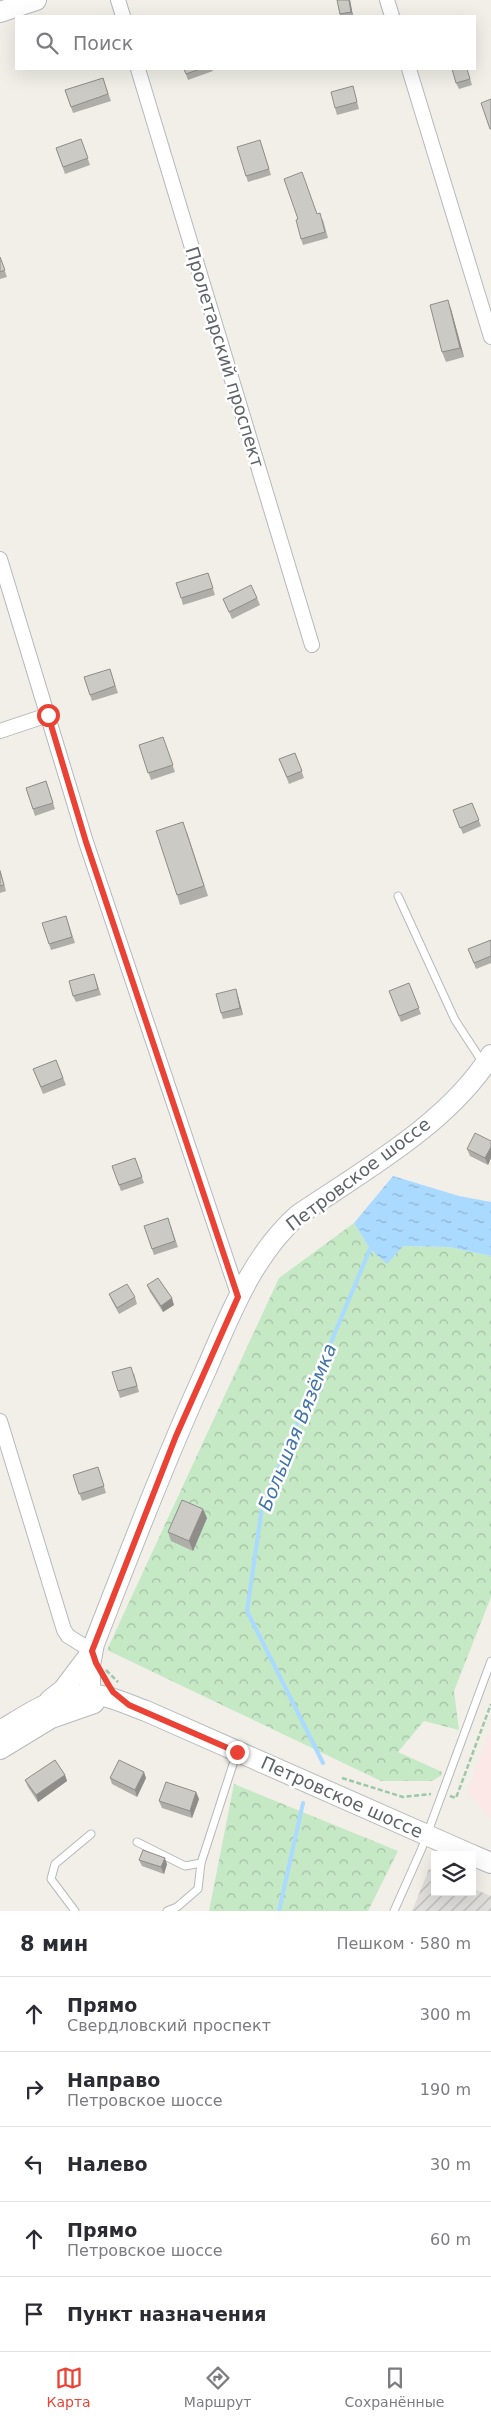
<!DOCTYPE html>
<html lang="ru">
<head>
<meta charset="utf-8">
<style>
  body { margin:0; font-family:"DejaVu Sans",sans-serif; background:#f7f7f7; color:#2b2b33 }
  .controls { position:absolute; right:15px; bottom:15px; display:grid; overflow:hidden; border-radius:0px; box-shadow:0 5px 20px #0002 }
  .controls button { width:45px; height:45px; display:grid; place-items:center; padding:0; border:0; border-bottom:1px solid #e1e1e2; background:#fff; color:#2b2b33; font:25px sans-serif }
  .stop { position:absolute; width:15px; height:15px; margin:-11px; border:4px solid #ea4335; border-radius:50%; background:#fff }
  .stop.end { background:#ea4335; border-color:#fff; box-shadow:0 1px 5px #0008 }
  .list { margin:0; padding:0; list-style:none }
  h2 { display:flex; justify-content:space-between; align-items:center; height:65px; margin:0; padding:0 20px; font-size:21px }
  h2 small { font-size:16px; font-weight:400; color:#7c7c81 }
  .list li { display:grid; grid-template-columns:32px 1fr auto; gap:15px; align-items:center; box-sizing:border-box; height:75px; padding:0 20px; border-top:1px solid #e1e1e2 }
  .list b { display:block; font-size:19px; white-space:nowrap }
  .list p { margin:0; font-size:16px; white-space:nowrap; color:#7c7c81 }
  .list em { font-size:16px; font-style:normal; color:#7c7c81 }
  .icon { flex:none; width:28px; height:28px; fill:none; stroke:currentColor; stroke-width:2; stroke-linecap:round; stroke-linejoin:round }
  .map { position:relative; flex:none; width:491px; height:1911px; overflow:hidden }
  .search { position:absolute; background:#fff; box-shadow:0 5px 20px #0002; left:15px; right:15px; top:15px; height:55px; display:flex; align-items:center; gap:12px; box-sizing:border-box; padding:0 18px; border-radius:0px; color:#7c7c81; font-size:19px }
  .sheet { height:440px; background:#fff }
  nav { display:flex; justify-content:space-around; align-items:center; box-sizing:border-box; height:70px; border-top:1px solid #e1e1e2; background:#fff; font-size:14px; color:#7c7c81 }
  nav a { display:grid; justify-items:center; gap:2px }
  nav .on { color:#ea4335 }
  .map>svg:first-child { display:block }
</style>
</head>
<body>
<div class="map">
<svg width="491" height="1911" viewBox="0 0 491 1911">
  <defs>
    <pattern id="industrial-furrows" width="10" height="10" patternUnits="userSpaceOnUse" patternTransform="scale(1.25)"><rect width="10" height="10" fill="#e0deda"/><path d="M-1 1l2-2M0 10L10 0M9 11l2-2" fill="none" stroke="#b9b8b5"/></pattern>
    <pattern id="forest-crowns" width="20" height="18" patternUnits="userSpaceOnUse" patternTransform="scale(1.25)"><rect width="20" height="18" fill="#c5e8c5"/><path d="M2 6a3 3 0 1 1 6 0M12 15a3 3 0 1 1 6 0" fill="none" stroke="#a3c0a4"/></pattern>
    <pattern id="water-ripples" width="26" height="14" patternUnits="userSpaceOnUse" patternTransform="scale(1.25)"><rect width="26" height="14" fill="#aadaff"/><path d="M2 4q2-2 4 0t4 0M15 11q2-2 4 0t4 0" fill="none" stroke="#8eb4d2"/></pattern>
  </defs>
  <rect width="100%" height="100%" fill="#f1efe8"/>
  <!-- industrial -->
  <polygon fill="url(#industrial-furrows)" points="429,1869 435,1872 435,1892 472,1892 472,1888 491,1896 491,1911 412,1911"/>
  <!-- medical -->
  <polygon fill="#fce8e6" points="491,1729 491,1819 468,1791"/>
  <!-- forest -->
  <g fill="url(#forest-crowns)">
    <polygon points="354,1223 370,1249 403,1246 449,1247 491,1256 491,1597 454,1691 459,1730 424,1721 398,1752 442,1772 442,1775 432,1781 381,1781 107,1650 279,1278"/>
    <polygon points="234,1784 398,1851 368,1911 209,1911"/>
  </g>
  <!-- water -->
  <polygon fill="url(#water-ripples)" points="393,1176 459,1196 491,1202 491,1256 449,1247 403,1246 387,1264 370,1249 354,1223"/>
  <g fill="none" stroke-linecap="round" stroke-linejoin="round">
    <!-- stream -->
    <g stroke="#aadaff" stroke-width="4">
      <polyline points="323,1763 247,1611 262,1507 370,1249"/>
      <polyline points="279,1911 303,1803"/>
    </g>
    <defs>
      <g id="lane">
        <polyline points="398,896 455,1020 483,1063"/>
        <polyline points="137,1842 185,1866 201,1863"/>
        <polyline points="75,1911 51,1879 55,1864 91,1834"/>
        <polyline points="167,1911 177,1907 198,1889 201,1863 237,1752"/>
        <polyline points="394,1911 422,1848 491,1661"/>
      </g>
      <g id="street">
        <polyline points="118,0 123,16"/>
        <polyline points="387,0 392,16"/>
        <polyline points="138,69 312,645"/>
        <polyline points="409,69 491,337"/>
        <polyline points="0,559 86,842 239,1297"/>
        <polyline points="0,731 48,715"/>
        <polyline points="0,1421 64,1630 68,1636 92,1651"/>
      </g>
      <g id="secondary">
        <polyline points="0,12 36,0"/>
        <polyline points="50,1700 63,1690 91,1653"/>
        <path d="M90,1703V1665L94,1644C130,1552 165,1460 206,1370C230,1315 252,1256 298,1215C363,1171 449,1123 491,1055"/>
        <path d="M0,1731C32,1712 63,1688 103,1696C117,1699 132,1706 146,1711L472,1855"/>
        <polyline points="0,1749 51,1718 94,1703"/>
        <polyline points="472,1855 491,1863"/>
      </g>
    </defs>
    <!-- lane casing -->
    <use href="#lane" stroke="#b5b8bc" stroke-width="9"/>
    <!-- street casing -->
    <use href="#street" stroke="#b5b8bc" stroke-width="16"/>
    <!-- secondary casing -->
    <use href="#secondary" stroke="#b6babf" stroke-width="22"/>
    <!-- path -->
    <g stroke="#9cc7a9" stroke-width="2.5" stroke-dasharray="5 2.5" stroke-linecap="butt">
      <polyline points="106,1670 118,1682"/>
      <polyline points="342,1778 403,1797 431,1794"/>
      <polyline points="450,1796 456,1798 491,1704"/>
    </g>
    <!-- lane -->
    <use href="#lane" stroke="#fff" stroke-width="7"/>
    <!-- street -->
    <use href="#street" stroke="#fff" stroke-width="14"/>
    <!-- secondary -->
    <use href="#secondary" stroke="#fff" stroke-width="20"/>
  </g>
  <!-- wall -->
  <g fill="#afaea9">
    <polygon points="337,0 350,0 353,16 340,16"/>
    <polygon points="184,69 212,69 213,71 188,80"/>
    <polygon points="467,69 472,85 459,89 456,83"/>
    <polygon points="103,78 111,101 73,113 65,90"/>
    <polygon points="353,86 359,109 337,115 335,108"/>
    <polygon points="81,139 90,165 65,174 56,148"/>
    <polygon points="260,140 271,175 248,182 246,176"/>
    <polygon points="317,214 323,220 328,238 303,245 301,239"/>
    <polygon points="0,257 7,277 0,279"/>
    <polygon points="451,309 464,357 446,362 442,352"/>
    <polygon points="208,573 215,595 183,605 181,598"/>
    <polygon points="257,598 260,605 232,619 223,599"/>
    <polygon points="110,669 118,693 92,701 84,677"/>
    <polygon points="163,737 175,772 151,780 139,745"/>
    <polygon points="295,753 304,778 289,784 279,759"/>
    <polygon points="46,781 55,809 35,816 26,788"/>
    <polygon points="472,803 481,826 463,834 453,810"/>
    <polygon points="187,832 208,896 180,905 177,895"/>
    <polygon points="0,869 6,891 0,893"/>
    <polygon points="66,916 75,943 51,950 49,944"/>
    <polygon points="491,940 491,963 476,969 468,949"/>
    <polygon points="94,974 101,995 76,1002 73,996"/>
    <polygon points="409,983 421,1014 401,1022 389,991"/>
    <polygon points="238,996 243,1015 223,1019 221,1013"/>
    <polygon points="56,1060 66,1085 43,1094 33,1069"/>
    <polygon points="491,1141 491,1158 488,1165 470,1156 467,1149"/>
    <polygon points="135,1158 144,1183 121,1191 112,1166"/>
    <polygon points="168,1218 178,1247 154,1255 144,1226"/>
    <polygon points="147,1285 174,1305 163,1312 150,1292"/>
    <polygon points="109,1294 135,1297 137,1304 119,1314 112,1301"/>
    <polygon points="134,1373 139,1392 120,1398 118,1391"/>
    <polygon points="98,1467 106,1493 82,1501 73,1475"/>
    <polygon points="207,1518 193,1551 171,1541 168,1532"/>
    <polygon points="65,1775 67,1781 38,1802 28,1787 25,1780"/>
    <polygon points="110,1778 146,1778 137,1797 112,1784"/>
    <polygon points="196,1792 199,1799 192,1818 162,1808 159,1801"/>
    <polygon points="139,1860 167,1864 164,1874 142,1866"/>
  </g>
  <!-- shaded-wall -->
  <g fill="#8f8d8a">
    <polygon points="349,0 350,0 353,16 351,12"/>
    <polygon points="448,300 451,309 464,357 460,348"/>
    <polygon points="236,989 238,996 243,1015 240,1008"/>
    <polygon points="491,1147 491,1158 488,1165 485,1158"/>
    <polygon points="172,1298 174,1305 163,1312 161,1306"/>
    <polygon points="203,1509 207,1518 193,1551 189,1541"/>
    <polygon points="144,1772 146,1778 137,1797 135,1790"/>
    <polygon points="65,1775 67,1781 38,1802 36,1795"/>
    <polygon points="196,1792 199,1799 192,1818 190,1811"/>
    <polygon points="165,1858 167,1864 164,1874 161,1867"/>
  </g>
  <!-- building -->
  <g fill="#cccac5" stroke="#8f8d8a">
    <polygon points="337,0 349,0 351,12 340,14"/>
    <polygon points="184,69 200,69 186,74"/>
    <polygon points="452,69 467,69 470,79 456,83"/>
    <polygon points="103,78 108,94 71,107 65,90"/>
    <polygon points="353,86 357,102 335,108 331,92"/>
    <polygon points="491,99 491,129 490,129 481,103"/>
    <polygon points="81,139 88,158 63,167 56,148"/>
    <polygon points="260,140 269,169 246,176 237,147"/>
    <polygon points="302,172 317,214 320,213 325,232 301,239 296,220 298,219 284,179"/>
    <polygon points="0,257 5,270 0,272"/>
    <polygon points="448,300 460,348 442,352 430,305"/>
    <polygon points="208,573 213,588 181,598 176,583"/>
    <polygon points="251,585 257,598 229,612 223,599"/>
    <polygon points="110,669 115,686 90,695 84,677"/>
    <polygon points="163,737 173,765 148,773 139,745"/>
    <polygon points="295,753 302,771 287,777 279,759"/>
    <polygon points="46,781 53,803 33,809 26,788"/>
    <polygon points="472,803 479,820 460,828 453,810"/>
    <polygon points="183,822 204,886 177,895 156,831"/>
    <polygon points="0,871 4,885 0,886"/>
    <polygon points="66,916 72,937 49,944 42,923"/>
    <polygon points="491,940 491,956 474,963 468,949"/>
    <polygon points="94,974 98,989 73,996 69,981"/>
    <polygon points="409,983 419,1008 399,1016 389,991"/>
    <polygon points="236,989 240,1008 221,1013 216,994"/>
    <polygon points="56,1060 63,1078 41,1087 33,1069"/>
    <polygon points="475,1133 491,1141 491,1147 485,1158 467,1149"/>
    <polygon points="135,1158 142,1177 119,1185 112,1166"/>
    <polygon points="168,1218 175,1241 152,1249 144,1226"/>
    <polygon points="158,1278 172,1298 161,1306 147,1285"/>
    <polygon points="127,1284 135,1297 117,1308 109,1294"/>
    <polygon points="131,1367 137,1386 118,1391 112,1372"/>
    <polygon points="98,1467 104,1486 79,1494 73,1475"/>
    <polygon points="182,1500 203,1509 189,1541 168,1532"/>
    <polygon points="55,1760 65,1775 36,1795 25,1780"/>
    <polygon points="119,1760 144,1772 135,1790 110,1778"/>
    <polygon points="166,1782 196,1792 190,1811 159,1801"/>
    <polygon points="143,1850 165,1858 161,1867 139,1860"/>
  </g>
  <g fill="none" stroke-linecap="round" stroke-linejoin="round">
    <!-- route -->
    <polyline stroke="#ea4335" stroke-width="6" points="48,715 86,842 238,1297 176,1436 92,1651 96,1663 108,1684 113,1692 129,1705 237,1752"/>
  </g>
  <g text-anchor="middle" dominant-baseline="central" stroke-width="5" stroke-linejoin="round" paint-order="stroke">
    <!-- street labels -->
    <g font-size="18" fill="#5f6368" stroke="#fff">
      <text transform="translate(225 357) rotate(73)">Пролетарский проспект</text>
      <text transform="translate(358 1174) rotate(-37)">Петровское шоссе</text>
      <text transform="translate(342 1797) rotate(24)">Петровское шоссе</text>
    </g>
    <!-- water labels -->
    <g font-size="19" font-style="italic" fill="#4174aa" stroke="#fff">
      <text transform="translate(297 1427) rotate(-68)">Большая Вязёмка</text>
    </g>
  </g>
</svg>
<div class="controls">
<button><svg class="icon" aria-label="layers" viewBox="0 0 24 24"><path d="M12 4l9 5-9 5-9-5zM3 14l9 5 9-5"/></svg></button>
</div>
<div class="stop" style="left:48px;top:715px"></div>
<div class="stop end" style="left:237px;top:1752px"></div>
<div class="search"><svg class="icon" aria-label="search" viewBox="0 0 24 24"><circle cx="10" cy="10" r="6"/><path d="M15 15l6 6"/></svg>Поиск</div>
</div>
<section class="sheet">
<h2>8 мин<small>Пешком · 580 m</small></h2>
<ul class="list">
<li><svg class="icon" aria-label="ahead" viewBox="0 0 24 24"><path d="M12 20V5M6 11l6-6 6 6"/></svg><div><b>Прямо</b><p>Свердловский проспект</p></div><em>300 m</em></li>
<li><svg class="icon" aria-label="right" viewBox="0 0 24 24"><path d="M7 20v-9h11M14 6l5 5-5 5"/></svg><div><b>Направо</b><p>Петровское шоссе</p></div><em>190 m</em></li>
<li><svg class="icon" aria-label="left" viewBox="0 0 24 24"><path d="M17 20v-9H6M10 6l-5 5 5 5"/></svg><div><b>Налево</b></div><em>30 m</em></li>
<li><svg class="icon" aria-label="ahead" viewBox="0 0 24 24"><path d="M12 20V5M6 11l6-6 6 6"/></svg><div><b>Прямо</b><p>Петровское шоссе</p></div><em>60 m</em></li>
<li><svg class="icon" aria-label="arrive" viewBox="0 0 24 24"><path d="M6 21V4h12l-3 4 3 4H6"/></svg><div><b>Пункт назначения</b></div></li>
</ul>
</section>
<nav>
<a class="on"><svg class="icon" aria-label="map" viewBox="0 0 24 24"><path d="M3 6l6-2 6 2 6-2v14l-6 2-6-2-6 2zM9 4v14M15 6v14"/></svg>Карта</a>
<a><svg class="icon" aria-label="directions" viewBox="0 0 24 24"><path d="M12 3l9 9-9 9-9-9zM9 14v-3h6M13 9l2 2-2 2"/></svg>Маршрут</a>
<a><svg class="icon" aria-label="saved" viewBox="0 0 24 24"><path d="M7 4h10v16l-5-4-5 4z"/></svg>Сохранённые</a>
</nav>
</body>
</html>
